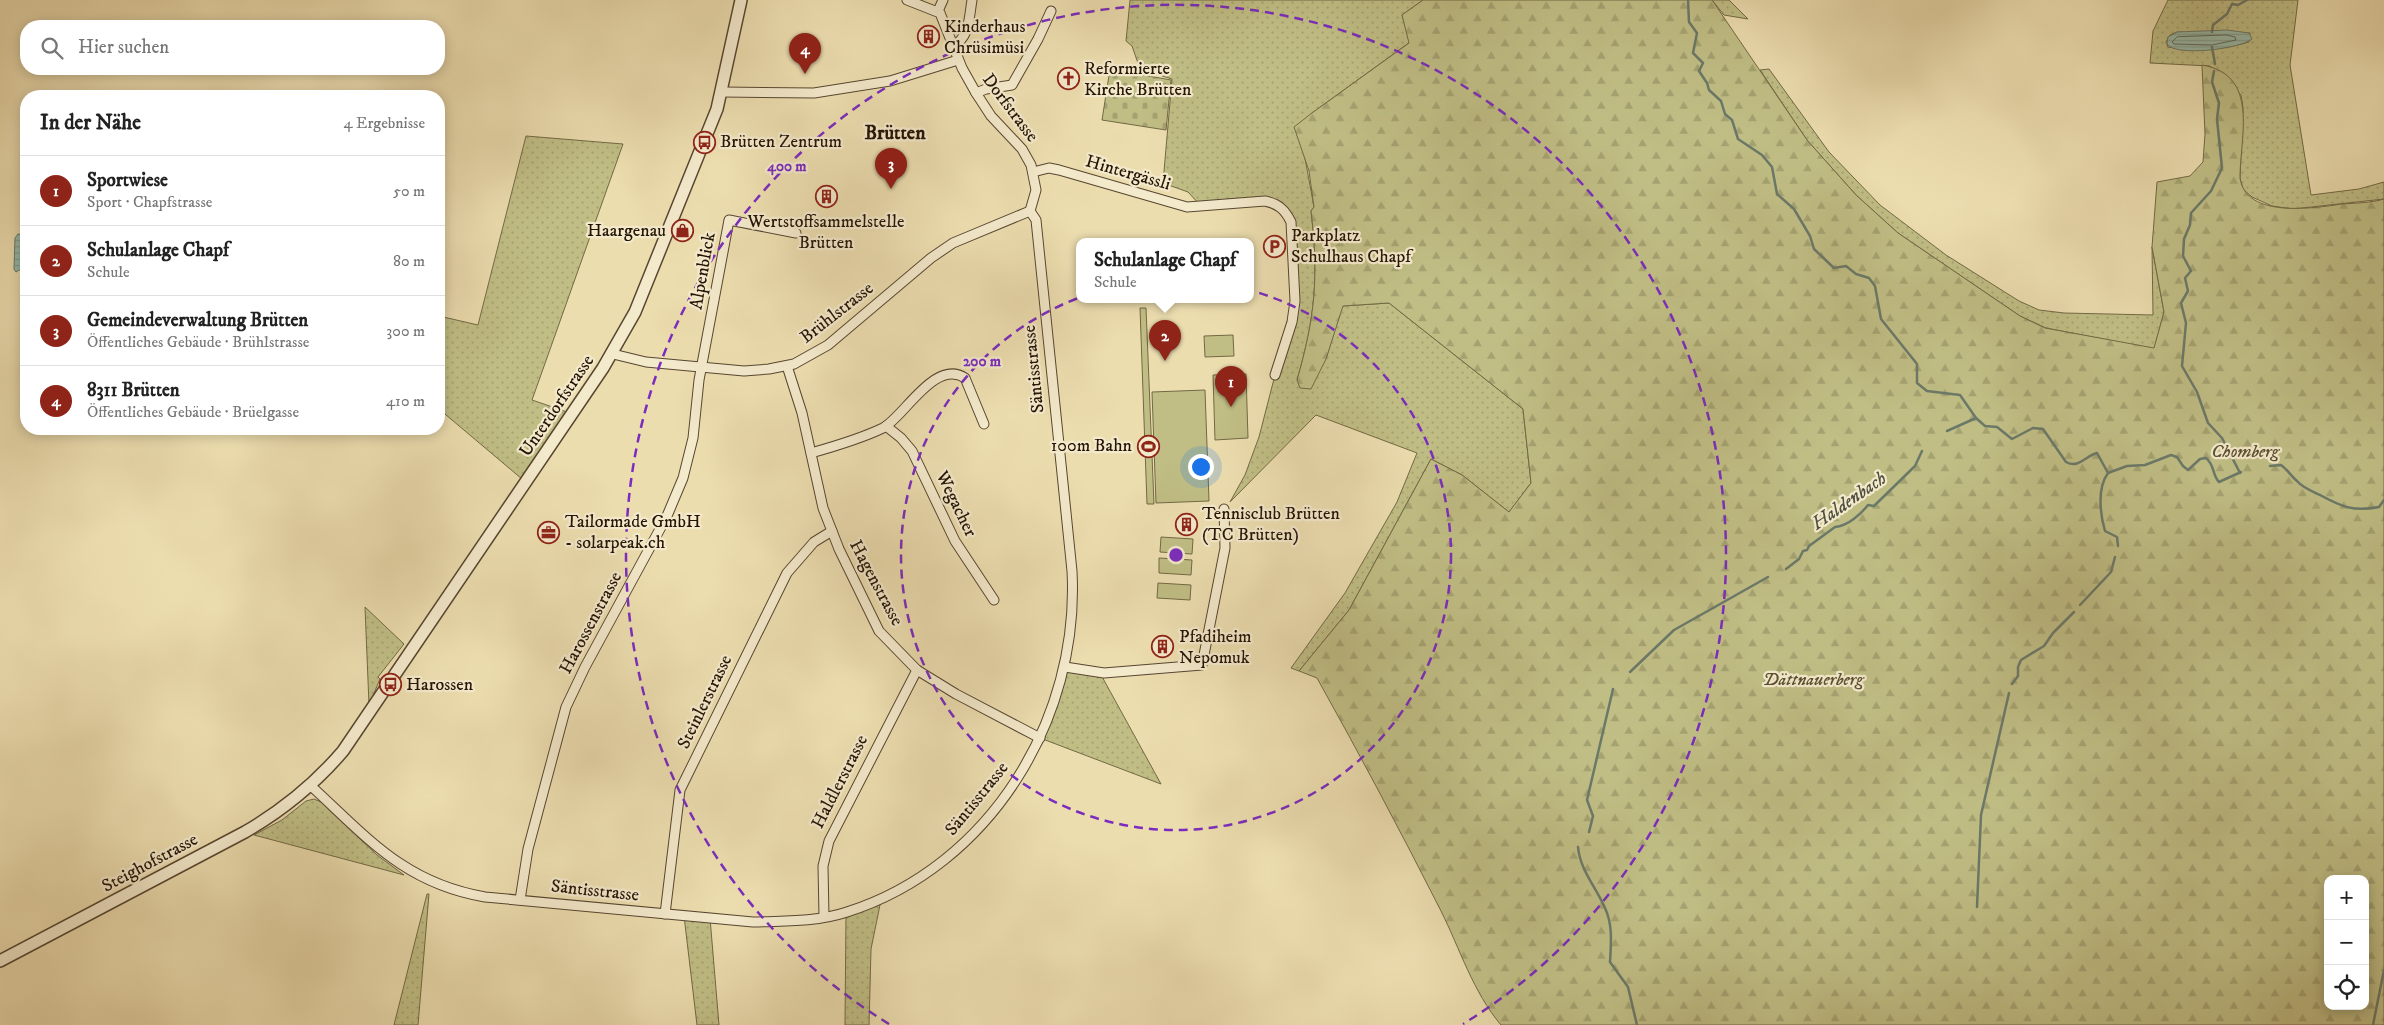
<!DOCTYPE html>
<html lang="de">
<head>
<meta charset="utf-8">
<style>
  body { margin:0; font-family:"IM FELL DW Pica",serif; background:#f6f6f6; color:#222 }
  .controls { position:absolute; right:15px; bottom:15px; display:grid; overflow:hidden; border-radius:10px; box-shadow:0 2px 12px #0003 }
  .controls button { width:45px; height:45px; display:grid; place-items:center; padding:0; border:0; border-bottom:1px solid #e0e0e0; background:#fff; color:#222; font:25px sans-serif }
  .you { position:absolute; left:1200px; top:466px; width:18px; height:18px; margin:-12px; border:4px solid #fff; border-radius:50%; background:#1a73e8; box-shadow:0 0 0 8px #1a73e833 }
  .badge { display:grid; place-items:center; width:32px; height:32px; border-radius:50%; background:#8f2418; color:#fff; font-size:16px; font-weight:700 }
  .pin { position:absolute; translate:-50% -41px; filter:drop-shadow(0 1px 2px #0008) }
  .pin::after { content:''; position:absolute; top:26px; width:18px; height:15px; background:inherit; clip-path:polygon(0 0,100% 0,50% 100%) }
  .popup { position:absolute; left:1076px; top:238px; width:178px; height:65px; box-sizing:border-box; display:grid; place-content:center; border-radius:10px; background:#fff; filter:drop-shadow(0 1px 4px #0005); font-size:16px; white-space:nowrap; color:#767676 }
  .popup b { font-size:19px; color:#222 }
  .popup::after { content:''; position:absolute; left:50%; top:100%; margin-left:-10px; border:10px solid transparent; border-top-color:#fff }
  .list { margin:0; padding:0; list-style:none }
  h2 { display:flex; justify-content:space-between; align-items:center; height:65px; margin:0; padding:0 20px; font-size:21px }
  h2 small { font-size:16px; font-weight:400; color:#767676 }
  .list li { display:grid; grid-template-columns:32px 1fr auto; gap:15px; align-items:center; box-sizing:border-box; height:70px; padding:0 20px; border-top:1px solid #e0e0e0 }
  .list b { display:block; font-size:19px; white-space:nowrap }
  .list p { margin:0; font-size:16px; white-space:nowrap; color:#767676 }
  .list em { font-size:16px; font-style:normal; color:#767676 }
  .icon { flex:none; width:28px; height:28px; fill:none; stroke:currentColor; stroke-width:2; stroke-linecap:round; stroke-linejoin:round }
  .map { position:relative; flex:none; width:2384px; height:1025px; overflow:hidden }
  .search { position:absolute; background:#fff; box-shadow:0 2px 12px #0003; left:20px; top:20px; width:425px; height:55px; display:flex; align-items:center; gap:12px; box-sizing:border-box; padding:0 18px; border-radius:20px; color:#767676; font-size:19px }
  .panel { position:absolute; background:#fff; box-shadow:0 2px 12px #0003; left:20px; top:90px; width:425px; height:345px; border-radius:20px }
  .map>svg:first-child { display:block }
</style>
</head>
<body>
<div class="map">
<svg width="2384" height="1025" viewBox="0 0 2384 1025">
  <defs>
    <pattern id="grass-dots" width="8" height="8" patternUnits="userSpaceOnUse" patternTransform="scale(1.25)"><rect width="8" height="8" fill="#c0be85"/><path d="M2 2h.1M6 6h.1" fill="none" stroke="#a5a271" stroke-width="1.8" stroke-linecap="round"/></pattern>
    <pattern id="forest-firs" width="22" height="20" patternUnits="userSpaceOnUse" patternTransform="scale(1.25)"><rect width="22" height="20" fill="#c0be85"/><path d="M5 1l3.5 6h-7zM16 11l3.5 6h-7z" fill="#a5a271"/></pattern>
    <pattern id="cemetery-stones" width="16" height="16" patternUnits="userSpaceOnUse" patternTransform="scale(1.25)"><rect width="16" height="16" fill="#c0be85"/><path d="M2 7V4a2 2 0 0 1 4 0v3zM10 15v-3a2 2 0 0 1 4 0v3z" fill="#a5a271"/></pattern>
    <pattern id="water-rules" width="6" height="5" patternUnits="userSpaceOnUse" patternTransform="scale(1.25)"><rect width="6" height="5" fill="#99bcac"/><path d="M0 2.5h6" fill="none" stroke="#84a192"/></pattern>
  </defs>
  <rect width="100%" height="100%" fill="#ecddaf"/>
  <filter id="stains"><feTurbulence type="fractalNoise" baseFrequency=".004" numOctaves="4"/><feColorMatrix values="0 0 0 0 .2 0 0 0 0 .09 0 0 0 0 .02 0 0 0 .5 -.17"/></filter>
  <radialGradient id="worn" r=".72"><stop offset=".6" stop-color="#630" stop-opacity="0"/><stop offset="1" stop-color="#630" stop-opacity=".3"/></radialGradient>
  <!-- grass -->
  <g fill="url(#grass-dots)" stroke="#726945" fill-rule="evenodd">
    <path d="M1130,0H1423L1402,15L1410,42L1312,113L1304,153L1314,207L1311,211C1319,276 1315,318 1297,380L1326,359L1342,306L1389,303L1523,409L1531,483L1509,512L1462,475L1431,459L1349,610L1299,671L1291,668L1345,593L1397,502L1417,453L1316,415L1230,502L1245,475L1259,437L1275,375L1292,322L1291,222L1276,203L1200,205L1188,192L1163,183L1172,79L1140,69L1132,46L1126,41Z"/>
    <polygon points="1712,0 1729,0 1748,19 1724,15"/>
    <path d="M2168,0H2298L2290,65L2311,195L2359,189L2384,182V199L2293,209L2272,206L2252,197L2243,189L2240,178L2243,108L2241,95L2210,66L2150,63L2153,31ZM2177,32L2250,33L2249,42C2222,50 2196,52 2168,47L2166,42L2170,35Z"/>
    <polygon points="1769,69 1829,152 1880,205 1946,255 2019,301 2039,310 2064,313 2153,315 2152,247 2164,312 2154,349 2046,328 2020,316 1898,233 1856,195 1807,140 1760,70"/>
    <polygon points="526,136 623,144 532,400 567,412 522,479 439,409 439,316 478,325"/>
    <polygon points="365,607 404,644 378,677 380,679 369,705"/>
    <polygon points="1065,667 1100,673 1161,784 1040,738"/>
    <polygon points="314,799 321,802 377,855 404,875 254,835 282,820 306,801"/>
    <polygon points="427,894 429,894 418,1025 394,1025"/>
    <polygon points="881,900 871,949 869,1025 845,1025 846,913"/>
    <polygon points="684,916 710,918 719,1025 697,1025"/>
  </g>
  <!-- forest -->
  <path fill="url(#forest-firs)" stroke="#726945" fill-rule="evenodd" d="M1423,0H1712L1807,140L1856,195L1898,233L2020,316L2045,328L2154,348L2164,312L2152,247L2157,182L2190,176L2203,162L2205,134L2202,65C2260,75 2240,136 2240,178C2246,219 2314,208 2342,204C2355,203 2371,203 2384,199V1025H1501C1473,992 1460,949 1441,911C1401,832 1360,755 1317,678L1299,671L1349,610L1431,459L1462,475L1509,512L1531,483L1523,409L1389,303L1343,306L1326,359L1311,389L1300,388L1297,380C1315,318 1319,276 1311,211L1314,207L1309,171L1294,127L1312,113L1409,43L1402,15ZM2328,879H2365V1006H2328Z"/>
  <!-- cemetery -->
  <polygon fill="url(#cemetery-stones)" stroke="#726945" points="1110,69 1171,80 1166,130 1102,120"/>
  <!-- pitch -->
  <g fill="#c0be85" stroke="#726945">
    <polygon points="1140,308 1146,308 1154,504 1147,504"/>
    <polygon points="1233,335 1234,356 1205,357 1204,336"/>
    <polygon points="1246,374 1248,438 1215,440 1213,375"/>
    <polygon points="1205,390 1209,501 1156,503 1152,392"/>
    <polygon points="1161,537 1193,539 1192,554 1160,552"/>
    <polygon points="1159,558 1192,560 1191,575 1159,573"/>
    <polygon points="1158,583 1191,585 1190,600 1157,598"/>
  </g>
  <!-- water -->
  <g fill="url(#water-rules)" stroke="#6b7969">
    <path d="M2227,30L2249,33L2252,39C2240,49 2175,57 2167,44L2168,37L2177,32Z"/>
    <polygon points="18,234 26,235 26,266 16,272 14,269 15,238"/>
  </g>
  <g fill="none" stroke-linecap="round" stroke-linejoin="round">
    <!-- shore -->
    <polygon stroke="#5f6858" stroke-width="1" points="2227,35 2235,37 2236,40 2212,45 2174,44 2172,42 2177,37"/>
    <!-- stream -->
    <g stroke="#6b7969" stroke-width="2.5">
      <path d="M1688,0L1689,22L1697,33L1693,53L1703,63L1699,71L1707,83L1709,90L1721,101L1725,114L1732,120L1738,139L1762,155L1772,167L1777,194L1794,209L1810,236L1814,249L1834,268L1846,266L1856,274L1869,278L1875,286L1881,319L1917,364V383L1927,391L1960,395L1976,418L1985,426L1997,427L2012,439L2033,428L2043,429L2066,462C2079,469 2085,456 2097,453L2108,473L2127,466L2145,465L2171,455L2177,457L2183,466L2188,470L2200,459L2206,458C2215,465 2212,475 2219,482L2241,472"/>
      <polyline points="2212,32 2213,25 2227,14 2232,4 2238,5 2247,0"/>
      <polyline points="2212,47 2215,64"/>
      <polyline points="2214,71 2212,82 2219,103 2217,119 2222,168 2211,191 2191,213 2190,225 2184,239 2183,256 2191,271 2185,278 2188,291 2181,303 2186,323 2182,366 2197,392 2208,423 2222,438 2240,473"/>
      <polyline points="1947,431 1976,418"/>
      <path d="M2270,466L2281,465C2288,470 2290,475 2297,481C2303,488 2312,491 2320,495C2342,507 2354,512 2379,507L2384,500"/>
      <path d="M2108,473C2097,488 2100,514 2105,531L2117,537L2118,546"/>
      <path d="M1786,569L1799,559L1803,551L1807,550L1809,546L1835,527C1848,526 1861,514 1868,505L1874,506L1915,466L1922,451"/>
      <polyline points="2080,605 2111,572 2115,557"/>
      <polyline points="1630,672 1674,630 1768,577"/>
      <polyline points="2012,684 2018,676 2018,667 2021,660 2044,646 2053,633 2074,612"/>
      <polyline points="1589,832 1593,816 1587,800 1613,689"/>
      <path d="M1578,847C1580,870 1596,887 1605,908C1613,925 1611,944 1610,962L1628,987L1637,1025"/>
      <polyline points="1977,907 1981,815 2009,693"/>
      <polyline points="2373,1025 2384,970"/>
    </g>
    <defs>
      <g id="minor">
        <polyline points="907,0 940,13 962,68 976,93 991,116 1022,149 1031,165 1036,190 1030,211"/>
        <polyline points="938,11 943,0"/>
        <path d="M953,46C970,37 969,17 972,0"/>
        <polyline points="722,92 814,93 890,81 958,60"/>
        <polyline points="976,93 986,89 1012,85 1038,39 1051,11"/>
        <path d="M1033,172L1049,168L1059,170L1187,207L1265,201C1279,204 1285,210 1291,222L1295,301L1292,322L1275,375"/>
        <polyline points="613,354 646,362 744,371 769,369 794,364 828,345 931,258 953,243 1030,211"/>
        <polyline points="787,366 802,413 823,508 839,549 879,631 917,670 956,694 1040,738"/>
        <polyline points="886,426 901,438 912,451 955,541 994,600"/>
        <path d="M811,453C836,446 860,439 883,428C904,417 935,358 965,378L984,424"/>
        <polyline points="1065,667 1104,673 1202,665 1225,548 1224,509"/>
        <path d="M311,786C368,838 404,883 485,897L753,922C784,921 817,922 847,912C991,866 1080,718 1072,571L1036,220L1030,211"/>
        <polyline points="520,900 528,849 566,707 585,667 667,516 683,478 693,438 699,380 729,220 796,233"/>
        <polyline points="665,914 680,790 787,573 814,542 832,531"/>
        <polyline points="824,917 823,866 829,841 917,670"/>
      </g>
      <path id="tertiary" d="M0,961L245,832C283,810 314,785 343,751L603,368L635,312L717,109L741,0"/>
    </defs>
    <!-- minor casing -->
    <use href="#minor" stroke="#574630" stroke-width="11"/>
    <!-- tertiary casing -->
    <use href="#tertiary" stroke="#574630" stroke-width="14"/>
    <!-- minor -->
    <use href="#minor" stroke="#f3e9cb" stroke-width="9"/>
    <!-- tertiary -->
    <use href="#tertiary" stroke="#f3e9cb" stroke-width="11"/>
  </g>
  <!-- distance rings -->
  <g fill="none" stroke="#7b2cbf" stroke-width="2.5" stroke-dasharray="9 6">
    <circle cx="1176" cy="555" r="275"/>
    <path d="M889 1024A550 550 0 1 1 1463 1024"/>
  </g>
  <!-- icons -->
  <defs>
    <symbol id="building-ring" viewBox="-11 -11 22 22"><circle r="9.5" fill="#f3e9cb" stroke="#8f2418" stroke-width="1.5"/><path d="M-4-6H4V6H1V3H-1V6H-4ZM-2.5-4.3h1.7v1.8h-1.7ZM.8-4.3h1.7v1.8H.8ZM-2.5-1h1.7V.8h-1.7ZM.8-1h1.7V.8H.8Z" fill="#8f2418"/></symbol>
    <symbol id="church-ring" viewBox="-11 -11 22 22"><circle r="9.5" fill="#f3e9cb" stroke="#8f2418" stroke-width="1.5"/><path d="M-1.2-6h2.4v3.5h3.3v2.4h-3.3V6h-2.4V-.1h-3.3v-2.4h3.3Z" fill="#8f2418"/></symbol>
    <symbol id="bus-ring" viewBox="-11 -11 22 22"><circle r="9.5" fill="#f3e9cb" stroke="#8f2418" stroke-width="1.5"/><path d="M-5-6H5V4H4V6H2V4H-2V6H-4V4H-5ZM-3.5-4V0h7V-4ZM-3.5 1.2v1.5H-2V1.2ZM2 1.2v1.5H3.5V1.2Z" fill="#8f2418"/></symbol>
    <symbol id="shop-ring" viewBox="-11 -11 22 22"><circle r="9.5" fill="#f3e9cb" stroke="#8f2418" stroke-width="1.5"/><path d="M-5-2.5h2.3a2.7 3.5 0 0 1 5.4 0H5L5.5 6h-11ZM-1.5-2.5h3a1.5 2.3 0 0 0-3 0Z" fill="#8f2418"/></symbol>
    <symbol id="parking-ring" viewBox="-11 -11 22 22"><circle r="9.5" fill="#f3e9cb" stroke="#8f2418" stroke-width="1.5"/><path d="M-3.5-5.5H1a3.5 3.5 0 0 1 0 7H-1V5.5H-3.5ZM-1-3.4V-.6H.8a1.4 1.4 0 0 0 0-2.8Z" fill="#8f2418"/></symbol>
    <symbol id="stadium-ring" viewBox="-11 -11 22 22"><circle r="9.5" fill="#f3e9cb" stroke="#8f2418" stroke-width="1.5"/><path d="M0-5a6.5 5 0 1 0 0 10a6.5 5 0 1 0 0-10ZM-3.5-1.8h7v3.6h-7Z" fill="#8f2418"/></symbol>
    <symbol id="office-ring" viewBox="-11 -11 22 22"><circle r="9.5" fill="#f3e9cb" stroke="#8f2418" stroke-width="1.5"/><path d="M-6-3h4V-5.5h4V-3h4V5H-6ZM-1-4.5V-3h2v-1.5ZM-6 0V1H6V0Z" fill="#8f2418"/></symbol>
  </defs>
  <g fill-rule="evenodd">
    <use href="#building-ring" x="916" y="24" width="25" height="25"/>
    <use href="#church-ring" x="1056" y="66" width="25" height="25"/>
    <use href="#bus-ring" x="692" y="130" width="25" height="25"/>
    <use href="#building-ring" x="814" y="184" width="25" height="25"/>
    <use href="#shop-ring" x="670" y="218" width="25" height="25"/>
    <use href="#parking-ring" x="1262" y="234" width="25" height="25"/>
    <use href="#stadium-ring" x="1136" y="434" width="25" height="25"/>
    <use href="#building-ring" x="1174" y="512" width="25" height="25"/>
    <use href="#office-ring" x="536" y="520" width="25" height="25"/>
    <use href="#building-ring" x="1150" y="634" width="25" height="25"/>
    <use href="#bus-ring" x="378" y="672" width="25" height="25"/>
  </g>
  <g text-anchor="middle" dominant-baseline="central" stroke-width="4.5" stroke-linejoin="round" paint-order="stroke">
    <!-- poi labels -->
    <g font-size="18" fill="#251405" stroke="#f3e9cb" text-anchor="start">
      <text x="944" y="27">Kinderhaus<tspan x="944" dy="21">Chrüsimüsi</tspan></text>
      <text x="1084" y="69">Reformierte<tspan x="1084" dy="21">Kirche Brütten</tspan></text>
      <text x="720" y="142">Brütten Zentrum</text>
      <text x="826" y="222" text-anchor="middle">Wertstoffsammelstelle<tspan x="826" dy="21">Brütten</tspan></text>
      <text x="666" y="231" text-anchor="end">Haargenau</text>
      <text x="1291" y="236">Parkplatz<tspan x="1291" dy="21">Schulhaus Chapf</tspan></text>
      <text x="1132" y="446" text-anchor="end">100m Bahn</text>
      <text x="1202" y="514">Tennisclub Brütten<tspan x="1202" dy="21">(TC Brütten)</tspan></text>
      <text x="565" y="522">Tailormade GmbH<tspan x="565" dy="21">- solarpeak.ch</tspan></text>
      <text x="1179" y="637">Pfadiheim<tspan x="1179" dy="21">Nepomuk</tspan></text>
      <text x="406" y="685">Harossen</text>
    </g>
    <!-- street labels -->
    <g font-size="18" fill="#251405" stroke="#f3e9cb">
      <text transform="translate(1010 108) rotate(53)">Dorfstrasse</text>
      <text transform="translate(1128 173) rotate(16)">Hintergässli</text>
      <text transform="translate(703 271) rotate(-80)">Alpenblick</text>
      <text transform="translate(837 313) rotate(-38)">Brühlstrasse</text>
      <text transform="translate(1034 369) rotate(-96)">Säntisstrasse</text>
      <text transform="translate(557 406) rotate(-56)">Unterdorfstrasse</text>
      <text transform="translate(956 504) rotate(64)">Wegacher</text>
      <text transform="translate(876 583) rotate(62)">Hagenstrasse</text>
      <text transform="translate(591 623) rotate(-62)">Harossenstrasse</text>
      <text transform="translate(705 702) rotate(-64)">Steinlerstrasse</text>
      <text transform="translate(840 782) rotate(-63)">Haldlerstrasse</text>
      <text transform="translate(977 799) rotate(-51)">Säntisstrasse</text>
      <text transform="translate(150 863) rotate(-28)">Steighofstrasse</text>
      <text transform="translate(595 891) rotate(6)">Säntisstrasse</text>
    </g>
    <!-- park labels -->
    <g font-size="18" font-style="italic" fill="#5b5032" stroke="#f3e9cb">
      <text x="2245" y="452">Chomberg</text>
      <text x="1813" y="680">Dättnauerberg</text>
    </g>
    <!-- water labels -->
    <g font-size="19" font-style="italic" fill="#4e4f3f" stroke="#f3e9cb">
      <text transform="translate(1849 501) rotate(-35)">Haldenbach</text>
    </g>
    <!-- quarter labels -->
    <g font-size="20" font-weight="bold" fill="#251405" stroke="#f3e9cb">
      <text x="895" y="133">Brütten</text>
    </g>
  </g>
  <circle cx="1176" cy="555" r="8" fill="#7b2cbf" stroke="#f3e9cb" stroke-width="2.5"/>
  <g font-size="15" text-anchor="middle" font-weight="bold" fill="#7b2cbf" stroke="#f3e9cb" stroke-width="4.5" stroke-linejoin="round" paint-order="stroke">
    <text x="787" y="171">400 m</text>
    <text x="982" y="366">200 m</text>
  </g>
  <rect width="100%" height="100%" filter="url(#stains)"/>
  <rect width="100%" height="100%" fill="url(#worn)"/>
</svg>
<div class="controls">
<button>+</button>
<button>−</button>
<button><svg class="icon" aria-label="locate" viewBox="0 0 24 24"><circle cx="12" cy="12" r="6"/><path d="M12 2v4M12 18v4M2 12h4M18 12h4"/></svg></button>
</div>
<div class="you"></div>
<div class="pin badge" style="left:1231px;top:407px">1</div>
<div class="pin badge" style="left:1165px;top:361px">2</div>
<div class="popup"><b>Schulanlage Chapf</b>Schule</div>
<div class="pin badge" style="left:891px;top:189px">3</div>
<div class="pin badge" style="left:805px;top:74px">4</div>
<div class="search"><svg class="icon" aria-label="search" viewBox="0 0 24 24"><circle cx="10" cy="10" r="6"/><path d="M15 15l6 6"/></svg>Hier suchen</div>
<section class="panel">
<h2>In der Nähe<small>4 Ergebnisse</small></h2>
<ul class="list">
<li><span class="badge">1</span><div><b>Sportwiese</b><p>Sport · Chapfstrasse</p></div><em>50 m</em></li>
<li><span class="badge">2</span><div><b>Schulanlage Chapf</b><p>Schule</p></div><em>80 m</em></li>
<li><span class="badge">3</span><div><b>Gemeindeverwaltung Brütten</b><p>Öffentliches Gebäude · Brühlstrasse</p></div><em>300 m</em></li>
<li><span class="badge">4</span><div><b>8311 Brütten</b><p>Öffentliches Gebäude · Brüelgasse</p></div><em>410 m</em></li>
</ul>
</section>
</div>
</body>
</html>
